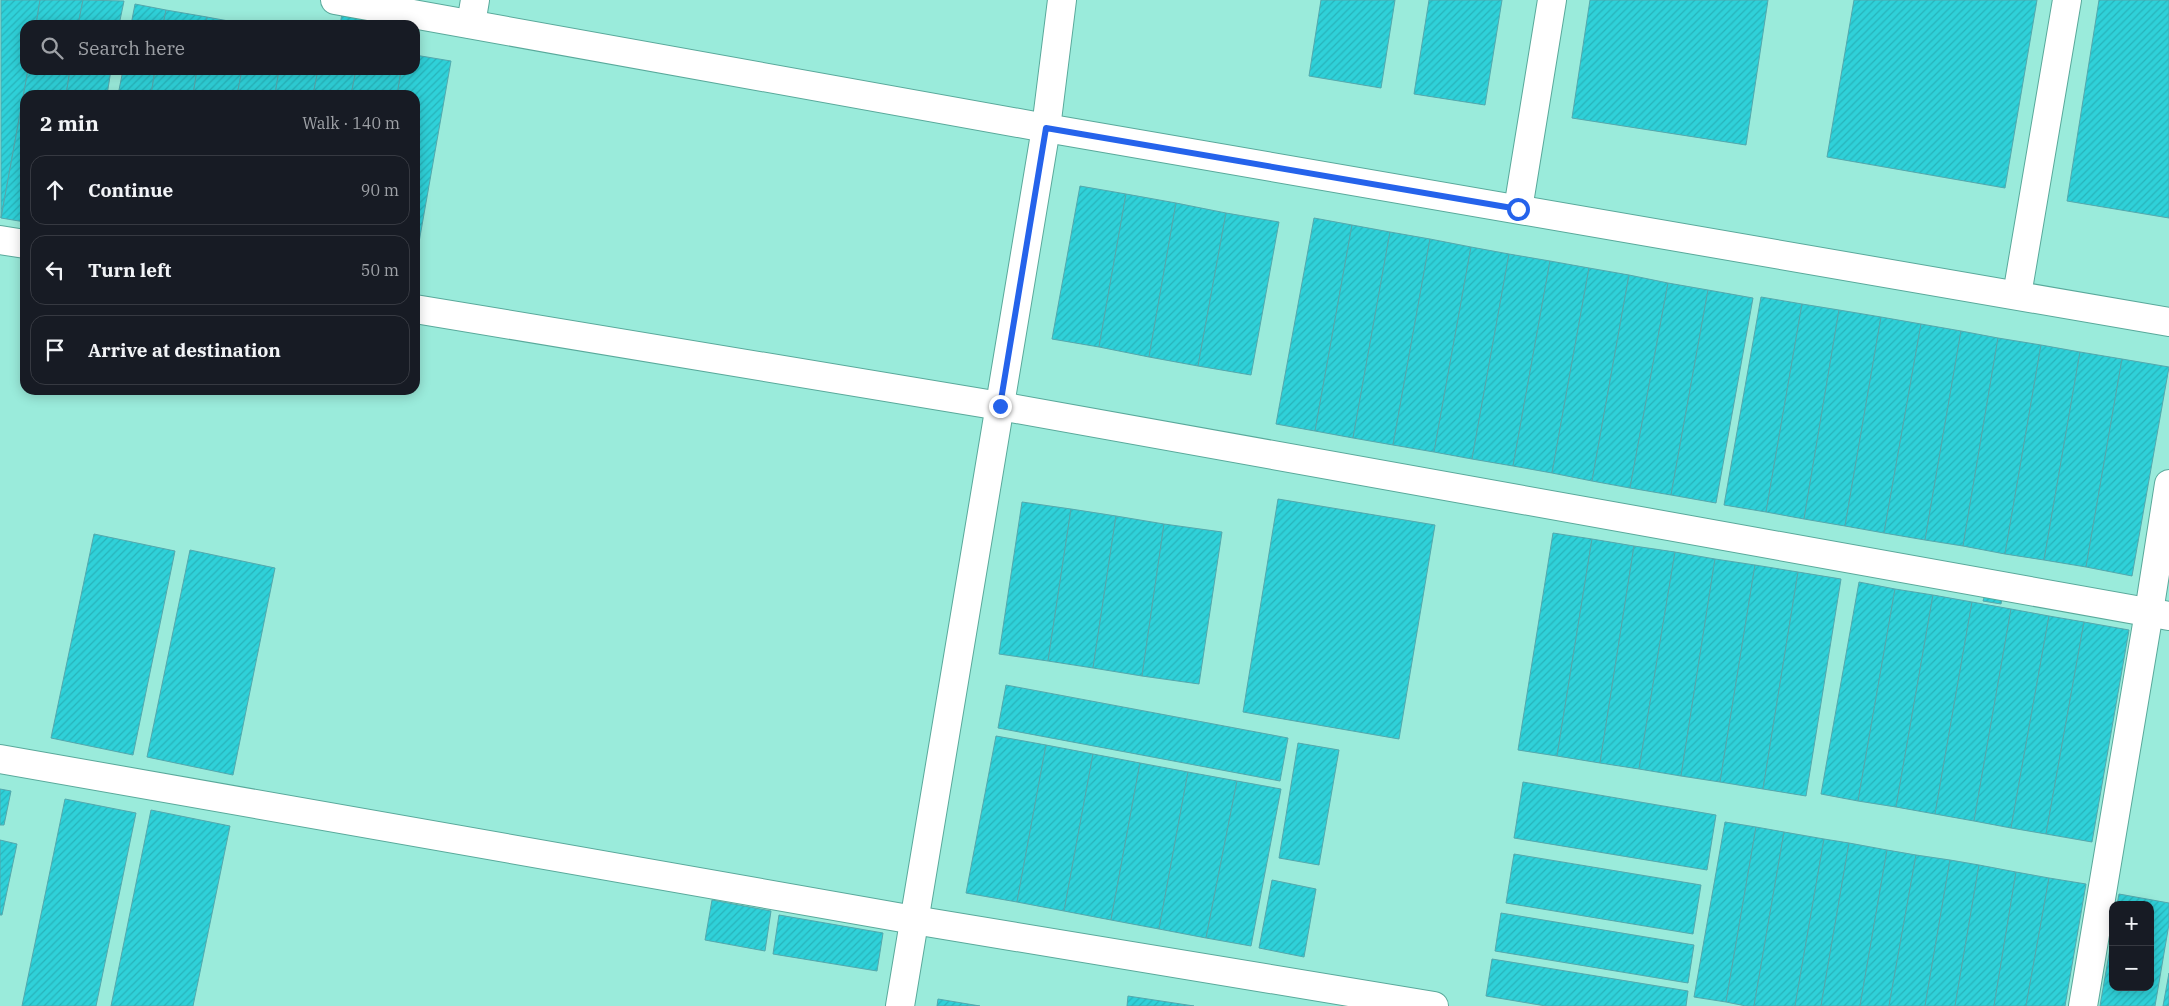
<!DOCTYPE html>
<html lang="en">
<head>
<meta charset="utf-8">
<style>
	:root { --surface:#171b24; --page:#20242c; --text:#f1f3f6; --muted:#9ea1a6; --line:#363941 }
	body { margin:0; font-family:"IBM Plex Serif",serif; background:var(--page); color:var(--text) }
	.controls { position:absolute; right:15px; bottom:15px; display:grid; overflow:hidden; border-radius:10px; box-shadow:0 2px 12px #0003 }
	.controls button { width:45px; height:45px; display:grid; place-items:center; padding:0; border:0; border-bottom:1px solid var(--line); background:var(--surface); color:var(--text); font:25px sans-serif }
	.stop { position:absolute; width:15px; height:15px; margin:-11px; border:4px solid #2563eb; border-radius:50%; background:#fff }
	.stop.end { background:#2563eb; border-color:#fff; box-shadow:0 1px 5px #0008 }
	.list { margin:0; padding:0; list-style:none }
	h2 { display:flex; justify-content:space-between; align-items:center; height:65px; margin:0; padding:0 20px; font-size:21px }
	h2 small { font-size:16px; font-weight:400; color:var(--muted) }
	.list li { display:grid; grid-template-columns:32px 1fr auto; gap:15px; align-items:center; box-sizing:border-box; height:70px; margin:0 10px 10px; padding:0 10px; border:1px solid var(--line); border-radius:15px }
	.list b { display:block; font-size:19px; white-space:nowrap }
	.list em { font-size:16px; font-style:normal; color:var(--muted) }
	.icon { flex:none; width:28px; height:28px; fill:none; stroke:currentColor; stroke-width:2; stroke-linecap:round; stroke-linejoin:round }
	.map { position:relative; flex:none; width:2169px; height:1006px; overflow:hidden }
	.search { position:absolute; background:var(--surface); box-shadow:0 2px 12px #0003; left:20px; top:20px; width:400px; height:55px; display:flex; align-items:center; gap:12px; box-sizing:border-box; padding:0 18px; border-radius:15px; color:var(--muted); font-size:19px }
	.panel { position:absolute; background:var(--surface); box-shadow:0 2px 12px #0003; left:20px; top:90px; width:400px; height:305px; border-radius:15px }
	.map>svg:first-child { display:block }
	.building { fill:url(#building-hatch); stroke:#54a8ad }
	.lines { fill:none; stroke-linecap:round; stroke-linejoin:round }
	.minor-casing { stroke:#59a99b; stroke-width:30 }
	.minor { stroke:#fff; stroke-width:28 }
	.route { stroke:#2563eb; stroke-width:6 }
</style>
</head>
<body>
<div class="map">
<svg width="2169" height="1006" viewBox="0 0 2169 1006">
	<defs>
		<pattern id="building-hatch" width="6" height="6" patternUnits="userSpaceOnUse" patternTransform="scale(1.25)"><rect width="6" height="6" fill="#2fd1d9"/><path d="M-1 1l2-2M0 6l6-6M5 7l2-2" fill="none" stroke="#28b3ba"/></pattern>
	</defs>
	<rect width="100%" height="100%" fill="#9aebdb"/>
	<g class="building">
		<polygon points="1,0 40,0 36,25 25,25 25,70 28,70 1,218"/>
		<polygon points="40,0 83,0 78,25 36,25"/>
		<polygon points="83,0 124,1 119,25 78,25"/>
		<polygon points="1321,0 1395,0 1381,88 1309,76"/>
		<polygon points="1429,0 1502,0 1485,105 1414,94"/>
		<polygon points="1590,0 1768,0 1746,145 1572,118"/>
		<polygon points="1854,0 2037,0 2005,188 1827,157"/>
		<polygon points="2099,0 2169,0 2169,218 2067,201"/>
		<polygon points="135,4 166,10 163,25 131,25"/>
		<polygon points="343,8 381,15 379,25 340,25"/>
		<polygon points="166,10 207,17 205,25 163,25"/>
		<polygon points="207,17 250,25 205,25"/>
		<polygon points="415,55 451,61 415,265 415,95 397,95 401,70 415,70"/>
		<polygon points="28,70 70,70 66,95 25,95 25,222 1,218"/>
		<polygon points="70,70 111,70 107,95 66,95"/>
		<polygon points="123,70 155,70 151,95 118,95"/>
		<polygon points="155,70 197,70 193,95 151,95"/>
		<polygon points="197,70 242,70 237,95 193,95"/>
		<polygon points="242,70 279,70 275,95 237,95"/>
		<polygon points="279,70 318,70 313,95 275,95"/>
		<polygon points="318,70 356,70 351,95 313,95"/>
		<polygon points="356,70 401,70 397,95 351,95"/>
		<polygon points="1080,186 1126,194 1099,347 1052,339"/>
		<polygon points="1126,194 1176,203 1149,357 1099,347"/>
		<polygon points="1176,203 1226,213 1198,366 1149,357"/>
		<polygon points="1226,213 1279,222 1251,375 1198,366"/>
		<polygon points="1314,218 1352,225 1315,431 1276,424"/>
		<polygon points="1352,225 1390,232 1353,438 1315,431"/>
		<polygon points="1390,232 1430,239 1393,445 1353,438"/>
		<polygon points="1430,239 1471,247 1434,452 1393,445"/>
		<polygon points="1471,247 1509,254 1472,459 1434,452"/>
		<polygon points="1509,254 1550,261 1513,466 1472,459"/>
		<polygon points="1550,261 1589,268 1552,473 1513,466"/>
		<polygon points="1589,268 1629,275 1592,481 1552,473"/>
		<polygon points="1629,275 1668,283 1630,488 1592,481"/>
		<polygon points="1668,283 1708,290 1671,495 1630,488"/>
		<polygon points="1708,290 1753,298 1716,503 1671,495"/>
		<polygon points="1761,297 1802,304 1766,512 1724,505"/>
		<polygon points="1802,304 1839,310 1804,519 1766,512"/>
		<polygon points="1839,310 1881,317 1845,526 1804,519"/>
		<polygon points="1881,317 1921,324 1884,533 1845,526"/>
		<polygon points="1921,324 1961,331 1925,540 1884,533"/>
		<polygon points="1961,331 1998,338 1963,546 1925,540"/>
		<polygon points="1998,338 2041,345 2005,554 1963,546"/>
		<polygon points="2041,345 2080,352 2044,560 2005,554"/>
		<polygon points="2080,352 2122,359 2086,567 2044,560"/>
		<polygon points="2122,359 2169,367 2132,576 2086,567"/>
		<polygon points="1278,499 1435,525 1399,739 1243,712"/>
		<polygon points="1022,502 1071,509 1048,661 999,654"/>
		<polygon points="1071,509 1116,516 1093,668 1048,661"/>
		<polygon points="1116,516 1164,524 1142,676 1093,668"/>
		<polygon points="1164,524 1222,532 1199,684 1142,676"/>
		<polygon points="1553,533 1592,539 1557,756 1518,750"/>
		<polygon points="94,534 175,551 133,755 51,738"/>
		<polygon points="1592,539 1634,546 1600,763 1557,756"/>
		<polygon points="1634,546 1675,552 1639,769 1600,763"/>
		<polygon points="190,550 275,568 233,775 147,757"/>
		<polygon points="1675,552 1715,559 1681,776 1639,769"/>
		<polygon points="1715,559 1755,565 1720,782 1681,776"/>
		<polygon points="1755,565 1798,572 1763,789 1720,782"/>
		<polygon points="1798,572 1841,579 1806,796 1763,789"/>
		<polygon points="1859,582 1895,589 1858,801 1821,794"/>
		<polygon points="1895,589 1933,595 1896,807 1858,801"/>
		<polygon points="1986,591 2003,594 2001,604 1983,601"/>
		<polygon points="1933,595 1972,602 1935,814 1896,807"/>
		<polygon points="1972,602 2011,609 1974,821 1935,814"/>
		<polygon points="2011,609 2049,616 2011,828 1974,821"/>
		<polygon points="2049,616 2084,622 2046,834 2011,828"/>
		<polygon points="2084,622 2129,630 2092,842 2046,834"/>
		<polygon points="1006,685 1288,738 1280,781 998,728"/>
		<polygon points="996,736 1046,745 1017,902 966,893"/>
		<polygon points="1298,743 1339,750 1319,865 1279,858"/>
		<polygon points="1046,745 1093,754 1064,911 1017,902"/>
		<polygon points="1093,754 1140,763 1111,920 1064,911"/>
		<polygon points="1140,763 1188,772 1159,929 1111,920"/>
		<polygon points="1188,772 1237,781 1206,938 1159,929"/>
		<polygon points="1237,781 1281,789 1251,946 1206,938"/>
		<polygon points="1523,782 1716,815 1707,870 1514,838"/>
		<polygon points="0,789 11,791 4,825 0,825"/>
		<polygon points="65,799 136,813 96,1006 22,1006"/>
		<polygon points="151,810 230,826 193,1006 111,1006"/>
		<polygon points="1725,822 1756,827 1726,1002 1694,997"/>
		<polygon points="1756,827 1784,832 1754,1006 1746,1006 1726,1002"/>
		<polygon points="1784,832 1824,839 1795,1006 1754,1006"/>
		<polygon points="1824,839 1849,843 1821,1006 1795,1006"/>
		<polygon points="0,840 17,844 2,915 0,915"/>
		<polygon points="1849,843 1887,850 1860,1006 1821,1006"/>
		<polygon points="1887,850 1916,855 1889,1006 1860,1006"/>
		<polygon points="1514,854 1701,885 1693,934 1506,903"/>
		<polygon points="1916,855 1950,860 1925,1006 1889,1006"/>
		<polygon points="1950,860 1979,865 1955,1006 1925,1006"/>
		<polygon points="1979,865 2016,872 1994,1006 1955,1006"/>
		<polygon points="2016,872 2049,878 2026,1006 1994,1006"/>
		<polygon points="2049,878 2086,884 2065,1006 2026,1006"/>
		<polygon points="1272,880 1316,889 1304,957 1259,948"/>
		<polygon points="2119,894 2169,903 2169,924 2155,1006 2100,1006 2113,931 2113,987 2150,987 2150,905 2117,905"/>
		<polygon points="712,900 771,911 765,951 705,940"/>
		<polygon points="1501,913 1694,945 1688,983 1495,951"/>
		<polygon points="779,915 883,933 877,971 773,954"/>
		<polygon points="1492,959 1688,991 1686,1006 1546,1006 1486,996"/>
		<polygon points="2169,973 2169,1006 2163,1006"/>
		<polygon points="1128,996 1194,1006 1127,1006"/>
		<polygon points="938,999 980,1006 937,1006"/>
	</g>
	<g class="lines">
		<defs>
			<g id="minor">
				<polyline points="335,0 1046,128 2169,322"/>
				<polyline points="471,24 475,0"/>
				<polyline points="1518,209 1552,0"/>
				<polyline points="0,240 25,244"/>
				<polyline points="2017,295 2067,0"/>
				<polyline points="415,309 1000,406 2169,616"/>
				<polyline points="0,759 914,920 1434,1006"/>
				<polyline points="900,1006 1046,128 1062,0"/>
				<polyline points="2083,1006 2149,612 2169,484"/>
			</g>
		</defs>
		<use href="#minor" class="minor-casing"/>
		<use href="#minor" class="minor"/>
	</g>
	<g class="lines">
		<polyline class="route" points="1000,406 1046,128 1518,209"/>
	</g>
</svg>
<div class="controls">
<button>+</button>
<button>−</button>
</div>
<div class="stop" style="left:1518px;top:209px"></div>
<div class="stop end" style="left:1000px;top:406px"></div>
<div class="search"><svg class="icon" aria-label="search" viewBox="0 0 24 24"><circle cx="10" cy="10" r="6"/><path d="M15 15l6 6"/></svg>Search here</div>
<section class="panel">
<h2>2 min<small>Walk · 140 m</small></h2>
<ul class="list">
<li><svg class="icon" aria-label="ahead" viewBox="0 0 24 24"><path d="M12 20V5M6 11l6-6 6 6"/></svg><div><b>Continue</b></div><em>90 m</em></li>
<li><svg class="icon" aria-label="left" viewBox="0 0 24 24"><path d="M17 20v-9H6M10 6l-5 5 5 5"/></svg><div><b>Turn left</b></div><em>50 m</em></li>
<li><svg class="icon" aria-label="arrive" viewBox="0 0 24 24"><path d="M6 21V4h12l-3 4 3 4H6"/></svg><div><b>Arrive at destination</b></div></li>
</ul>
</section>
</div>
</body>
</html>
